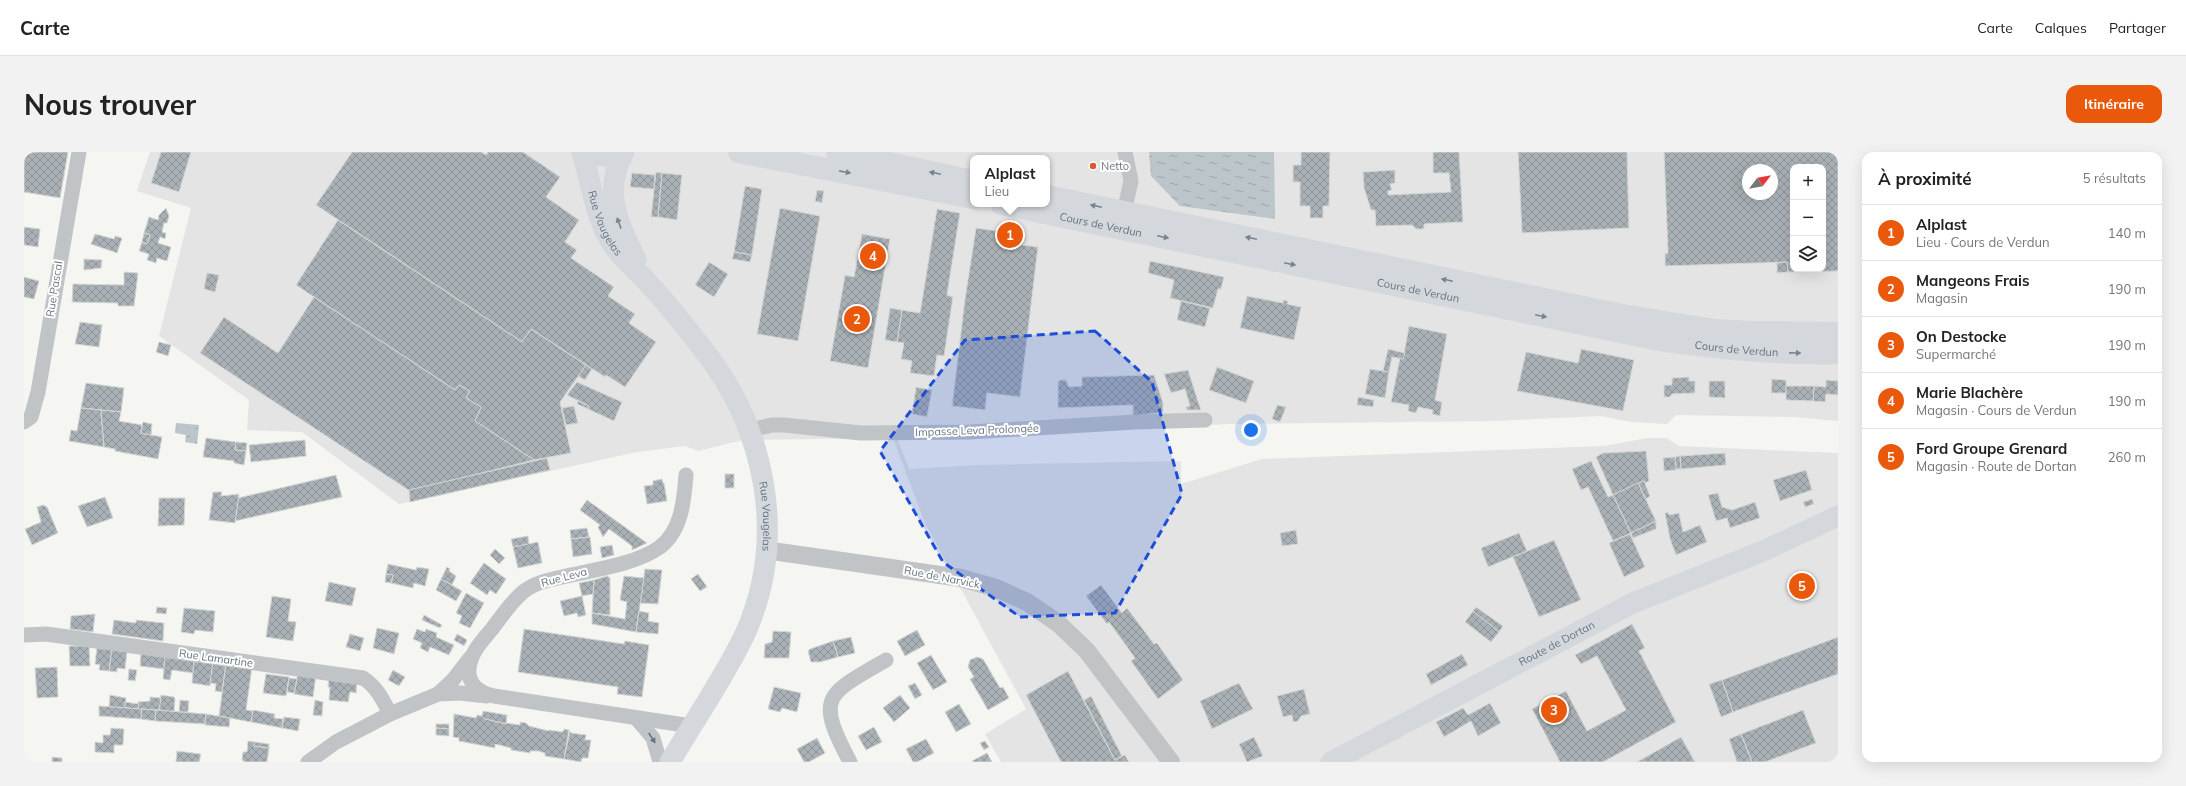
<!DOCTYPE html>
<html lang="fr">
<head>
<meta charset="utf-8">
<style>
	:root { --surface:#fff; --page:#f2f2f2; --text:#222; --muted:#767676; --line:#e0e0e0; --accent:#ea580c }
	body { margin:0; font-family:Mulish,sans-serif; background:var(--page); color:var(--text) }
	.controls { position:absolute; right:12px; top:12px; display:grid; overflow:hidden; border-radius:8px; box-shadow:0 4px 16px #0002 }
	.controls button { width:36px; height:36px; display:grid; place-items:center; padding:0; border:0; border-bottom:1px solid var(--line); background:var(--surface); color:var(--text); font:20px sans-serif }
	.compass { position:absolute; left:1718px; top:12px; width:36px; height:36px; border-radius:50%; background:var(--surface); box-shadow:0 4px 16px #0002; rotate:59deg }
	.you { position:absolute; left:1227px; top:278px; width:14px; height:14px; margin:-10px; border:3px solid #fff; border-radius:50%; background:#1a73e8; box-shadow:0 0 0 6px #1a73e833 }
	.badge { display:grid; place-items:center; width:26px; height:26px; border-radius:50%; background:var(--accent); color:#fff; font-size:13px; font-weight:700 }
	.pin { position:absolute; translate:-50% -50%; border:2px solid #fff; box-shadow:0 1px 4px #0006 }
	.popup { position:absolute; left:946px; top:3px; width:80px; height:52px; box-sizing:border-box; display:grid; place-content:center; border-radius:8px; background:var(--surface); filter:drop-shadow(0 1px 3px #0005); font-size:13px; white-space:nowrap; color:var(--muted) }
	.popup b { font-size:15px; color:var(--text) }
	.popup::after { content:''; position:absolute; left:50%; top:100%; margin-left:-8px; border:8px solid transparent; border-top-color:var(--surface) }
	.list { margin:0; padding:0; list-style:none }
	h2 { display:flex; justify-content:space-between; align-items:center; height:52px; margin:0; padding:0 16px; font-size:17px }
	h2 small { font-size:13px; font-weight:400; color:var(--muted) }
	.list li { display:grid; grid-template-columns:26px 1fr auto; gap:12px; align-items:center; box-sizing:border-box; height:56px; padding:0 16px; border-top:1px solid var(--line) }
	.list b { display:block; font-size:15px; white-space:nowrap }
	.list p { margin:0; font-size:13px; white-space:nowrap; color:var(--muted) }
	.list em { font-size:13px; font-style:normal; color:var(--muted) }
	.icon { flex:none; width:22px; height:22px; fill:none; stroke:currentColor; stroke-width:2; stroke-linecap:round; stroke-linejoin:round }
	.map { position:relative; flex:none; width:1814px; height:610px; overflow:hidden; border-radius:12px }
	header { display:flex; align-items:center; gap:24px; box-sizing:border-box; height:56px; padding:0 20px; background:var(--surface); border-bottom:1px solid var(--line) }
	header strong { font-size:19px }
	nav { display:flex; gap:22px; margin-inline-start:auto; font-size:14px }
	.intro { display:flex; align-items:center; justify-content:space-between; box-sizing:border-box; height:96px; padding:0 24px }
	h1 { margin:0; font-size:28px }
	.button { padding:10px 18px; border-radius:12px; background:var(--accent); color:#fff; font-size:14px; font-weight:700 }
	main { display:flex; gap:24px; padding:0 24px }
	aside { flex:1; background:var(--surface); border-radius:12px; box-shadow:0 4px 16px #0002 }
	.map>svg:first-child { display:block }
	.built { fill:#e3e4e3; fill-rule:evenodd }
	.water { fill:url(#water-ripples) }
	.building { fill:url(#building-cross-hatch); stroke:#d6d7d4; fill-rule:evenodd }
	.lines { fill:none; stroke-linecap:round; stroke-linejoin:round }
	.minor { stroke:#c0c4c7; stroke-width:15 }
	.tertiary { stroke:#c0c4c7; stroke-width:18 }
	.secondary { stroke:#d4d8dc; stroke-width:21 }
	.primary { stroke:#d4d8dc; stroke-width:22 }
	.oneway { fill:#76838f }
	.oneway2 { fill:#667481 }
	.marked { fill:#1d4ed8; fill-opacity:0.2; stroke:#1d4ed8; stroke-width:3; stroke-dasharray:8 5; stroke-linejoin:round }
	.poi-dot { fill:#d85b2f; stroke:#fff; stroke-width:1.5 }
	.labels { text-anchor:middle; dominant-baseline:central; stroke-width:4; stroke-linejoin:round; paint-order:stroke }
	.poi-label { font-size:11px; fill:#667481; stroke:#fff; text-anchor:start }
	.street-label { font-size:11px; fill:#667481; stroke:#fff }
</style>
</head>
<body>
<header>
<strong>Carte</strong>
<nav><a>Carte</a><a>Calques</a><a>Partager</a></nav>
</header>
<div class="intro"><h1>Nous trouver</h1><a class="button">Itinéraire</a></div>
<main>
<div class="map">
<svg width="1814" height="610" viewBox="0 0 1814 610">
	<defs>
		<pattern id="water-ripples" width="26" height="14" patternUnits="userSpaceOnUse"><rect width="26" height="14" fill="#bcc5ca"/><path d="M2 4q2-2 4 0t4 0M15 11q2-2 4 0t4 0" fill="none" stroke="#9da5a9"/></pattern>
		<pattern id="building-cross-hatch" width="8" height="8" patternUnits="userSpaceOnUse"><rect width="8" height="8" fill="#aab1b6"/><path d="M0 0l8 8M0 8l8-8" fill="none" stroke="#8e9599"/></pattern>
	</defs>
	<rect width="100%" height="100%" fill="#f5f5f2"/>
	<path class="built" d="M 126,0 L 1814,0 L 1814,269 L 1770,265 L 1652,263 L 1643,272 L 1608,270 L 1576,264 L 1469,269 L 1205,272 L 1009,282 L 873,286 L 885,317 L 955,313 L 1157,309 L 1157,332 L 1238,307 L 1580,294 L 1623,286 L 1643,286 L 1654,294 L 1814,301 L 1814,610 L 977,610 L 961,582 L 1002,557 L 901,371 L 869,286 L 719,288 L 674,299 L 661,294 L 613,300 L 375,352 L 278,280 L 223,278 L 225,248 L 135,184 L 167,56 L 113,39 ZM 949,6 L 1023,6 L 1023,52 L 949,52 ZM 1769,15 L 1799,15 L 1799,117 L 1769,117 ZM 1724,18 L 1748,18 L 1748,42 L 1724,42 Z"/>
	<g class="water">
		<polygon points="1125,0 1250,0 1251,67 1156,54 1127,24"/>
		<polygon points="152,271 175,273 173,292 161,290 162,283 151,281"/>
	</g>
	<g class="building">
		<polygon points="0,0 44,0 36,46 0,40"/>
		<polygon points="137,0 167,0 155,40 127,31"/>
		<polygon points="328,0 457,0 462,3 464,0 499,0 536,25 522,45 555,68 541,90 553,98 547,106 590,135 584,144 611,162 605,171 632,190 601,235 582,223 581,225 507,177 498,190 292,53"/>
		<polygon points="1277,0 1306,0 1305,54 1299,54 1299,66 1286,66 1286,54 1276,54 1276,30 1269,30 1269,13 1277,13"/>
		<polygon points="1409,0 1435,0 1439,70 1400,72 1400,77 1392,77 1388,73 1352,74 1351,58 1347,58 1340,36 1339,20 1371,18 1371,31 1366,32 1368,38 1364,39 1364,43 1427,40 1425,21 1409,21"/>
		<polygon points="1494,0 1603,0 1605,76 1498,81"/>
		<path d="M 1640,0 L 1814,0 L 1814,119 L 1764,120 L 1763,110 L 1641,114 L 1641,102 L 1644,101 ZM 1769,15 L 1799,15 L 1799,117 L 1769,117 ZM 1724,18 L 1748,18 L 1748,42 L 1724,42 Z"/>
		<polygon points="632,20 638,21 634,65 627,65"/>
		<polygon points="608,21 631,23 630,37 606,35"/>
		<polygon points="638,21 658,23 653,68 634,65"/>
		<polygon points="721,34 738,37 728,103 710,100"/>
		<polygon points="793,38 800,39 798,51 791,49"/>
		<polygon points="142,56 145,64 143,71 140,71 138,80 142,81 141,87 136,85 134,91 147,95 143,109 133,106 132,111 123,108 125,102 115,99 118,90 123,92 126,83 120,81 125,65 134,68 135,63"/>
		<polygon points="756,56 796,64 774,189 733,182"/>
		<polygon points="913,57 936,61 923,143 929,145 920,204 913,203 910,224 886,221 888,209 877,207 880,191 873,190 878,158 896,161"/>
		<polygon points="314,68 498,190 507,177 562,213 536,250 547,301 510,308 451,269 457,255 442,246 446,239 435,233 431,238 272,133"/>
		<polygon points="0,75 16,77 14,95 0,93"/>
		<polygon points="952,76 974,79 973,90 1014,95 996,245 963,241 961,258 928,254 941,147"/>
		<polygon points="983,78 991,79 989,89 982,88"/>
		<polygon points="120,81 126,83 123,92 118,90"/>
		<polygon points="71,82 90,87 91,84 98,86 93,101 67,92"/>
		<polygon points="838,82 866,87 844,216 806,209 821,123 830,125"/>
		<polygon points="710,100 728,103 726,110 708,107"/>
		<polygon points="60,107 78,108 77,116 60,118"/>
		<polygon points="1126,109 1200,125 1197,137 1194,137 1189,156 1146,146 1150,128 1124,121"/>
		<polygon points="685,110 704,122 690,145 671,133"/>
		<polygon points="1763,110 1764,120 1753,121 1753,111"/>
		<polygon points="100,120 114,121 110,154 94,154 94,151 48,150 49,132 100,133"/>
		<polygon points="183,121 195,123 191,140 180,137"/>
		<polygon points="0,125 15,129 10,147 0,145"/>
		<polygon points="1223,144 1259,151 1259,148 1264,149 1263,152 1277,155 1270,188 1216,176"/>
		<polygon points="290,145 431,238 435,233 446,239 442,246 457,255 451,269 510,308 386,339 176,201 200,165 254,201"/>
		<polygon points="1157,149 1186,156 1181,175 1153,168"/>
		<polygon points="866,156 878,158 873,190 861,188"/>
		<polygon points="56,170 78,173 75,195 51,192"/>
		<polygon points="1385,174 1423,182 1411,248 1418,250 1416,264 1408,262 1409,258 1394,255 1392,261 1384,259 1385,253 1367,250 1376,206 1379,207"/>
		<polygon points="135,190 147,193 144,204 132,200"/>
		<polygon points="1364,197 1381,201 1379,207 1368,205 1365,220 1359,219"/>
		<polygon points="1557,197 1610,208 1599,259 1493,239 1502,200 1554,211"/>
		<polygon points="562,213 568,217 561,228 554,224"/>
		<polygon points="1193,215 1230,229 1222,251 1185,238"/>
		<polygon points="1346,217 1365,220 1361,246 1341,242"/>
		<polygon points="1164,218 1172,243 1177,258 1163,258 1162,255 1166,254 1161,237 1147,241 1140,222"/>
		<polygon points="1130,223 1139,251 1139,260 1109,264 1109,253 1034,256 1034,230 1036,228 1042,228 1045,235 1058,234 1058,225"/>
		<polygon points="1665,225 1665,229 1671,229 1671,241 1648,242 1646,245 1640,245 1640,233 1648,233 1648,226"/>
		<polygon points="1748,227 1762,228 1762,241 1747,241"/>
		<polygon points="1802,228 1814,229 1814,243 1802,242 1801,250 1789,249 1790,234 1802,235"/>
		<polygon points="1685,229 1701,229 1701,246 1685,245"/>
		<polygon points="553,230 598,250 590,269 564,257 565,254 543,243"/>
		<polygon points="62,231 100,236 97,260 57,256"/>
		<polygon points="1762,234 1790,234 1789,249 1762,248"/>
		<polygon points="892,235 908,238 903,265 888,262"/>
		<polygon points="1334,245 1350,248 1349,255 1333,253"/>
		<polygon points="554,249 565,254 564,257 553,252"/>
		<polygon points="1253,253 1262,255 1256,270 1248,267"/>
		<polygon points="550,254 554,271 542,273 538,256"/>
		<polygon points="57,256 77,258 80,295 45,289 47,278 53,279"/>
		<polygon points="77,258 97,260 95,269 118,273 117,281 138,285 134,307 91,299 91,297 80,295"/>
		<polygon points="119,270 128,272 127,283 117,281"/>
		<polygon points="182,286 212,290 211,298 222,299 220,313 210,311 210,309 179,305"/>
		<polygon points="281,288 282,304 227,310 225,293"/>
		<polygon points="212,290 223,291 222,299 211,298"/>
		<polygon points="1622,299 1625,329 1621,331 1620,329 1589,343 1572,305 1579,301"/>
		<polygon points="1701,301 1702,313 1657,317 1656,304"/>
		<polygon points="1656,304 1657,317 1652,317 1651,305"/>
		<polygon points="1651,305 1652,318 1640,319 1639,306"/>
		<polygon points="523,306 526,318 386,350 385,338"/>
		<polygon points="1567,309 1584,345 1589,343 1607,381 1589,389 1564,335 1557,338 1548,317"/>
		<polygon points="1782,318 1788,338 1756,349 1749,328"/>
		<rect x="701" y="322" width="9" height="14"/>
		<polygon points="312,323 318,345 211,369 214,346"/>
		<polygon points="638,327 639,331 640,331 643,349 623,352 620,334 629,333 629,329"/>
		<polygon points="1620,329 1626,344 1622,347 1614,331"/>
		<polygon points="1614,331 1632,369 1607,381 1589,343"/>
		<polygon points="189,340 198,340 197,344 215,342 211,371 185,368"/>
		<polygon points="1694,341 1698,355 1708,358 1731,350 1736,366 1706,376 1703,366 1692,369 1684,343"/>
		<polygon points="81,345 89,366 63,375 54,354"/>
		<polygon points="135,346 161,346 160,373 134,374"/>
		<polygon points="1788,347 1790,352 1781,355 1779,350"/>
		<polygon points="563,348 623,391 608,398 608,394 585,377 579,385 574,375 576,373 556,358"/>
		<polygon points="19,353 23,355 34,381 8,393 1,377 17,370 13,355"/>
		<polygon points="1644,360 1645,363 1655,361 1659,380 1676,373 1683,390 1652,403 1646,387 1641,361"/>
		<polygon points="1632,369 1632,377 1609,386 1607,381"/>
		<polygon points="563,376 565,385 547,387 546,378"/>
		<polygon points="1272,378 1274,392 1258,394 1256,381"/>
		<polygon points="1495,381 1503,399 1464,415 1457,396"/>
		<polygon points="1606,382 1621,415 1600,425 1585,391"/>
		<polygon points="504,384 505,392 489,395 487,387"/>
		<polygon points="565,385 566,385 568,402 549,405 547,387"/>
		<polygon points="1530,388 1557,448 1515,465 1489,405"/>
		<polygon points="514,390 518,411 494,416 489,395"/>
		<polygon points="588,393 590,403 578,406 576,395"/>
		<polygon points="471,397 481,406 475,412 466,403"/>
		<polygon points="460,411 482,427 472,442 466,438 463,443 446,431"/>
		<polygon points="364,412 392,418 393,415 405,417 401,434 390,431 389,436 367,431 369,423 362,422"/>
		<polygon points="423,415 426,417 425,419 432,424 428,433 417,427"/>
		<polygon points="621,417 638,418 634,452 616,451"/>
		<polygon points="362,422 369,423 367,431 361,430"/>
		<polygon points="674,422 683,435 676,439 667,427"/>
		<polygon points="583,424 586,426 586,463 568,461 570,428"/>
		<polygon points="600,424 620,426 612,480 568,472 568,461 601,467 603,450 596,448"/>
		<polygon points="417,427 438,439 432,449 412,438"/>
		<polygon points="570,428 569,442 558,444 555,431"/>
		<polygon points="305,430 332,436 328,454 301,449"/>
		<polygon points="1077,433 1098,461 1103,456 1130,492 1133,491 1159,528 1134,547 1107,509 1111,506 1085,470 1083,472 1062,444"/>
		<polygon points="442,441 460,451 446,476 435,471 438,464 432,461"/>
		<polygon points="248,444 267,447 264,469 272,470 269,489 242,485"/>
		<polygon points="558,444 562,463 554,465 553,461 540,464 536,449"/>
		<polygon points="133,455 143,456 142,462 132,461"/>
		<polygon points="1452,455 1479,474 1475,480 1449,459"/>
		<polygon points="160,456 191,459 189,480 171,478 170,482 157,480"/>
		<polygon points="615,459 625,461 624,469 635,471 634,482 612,480"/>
		<polygon points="1449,459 1475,480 1467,490 1441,470"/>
		<polygon points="71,462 69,480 46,477 47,464"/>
		<polygon points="400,463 418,473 416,476 398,468"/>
		<polygon points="90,468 112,471 112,468 140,471 139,489 88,482"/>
		<polygon points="1608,472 1621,496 1615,499 1652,570 1579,610 1536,610 1508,557 1542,539 1563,579 1602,558 1573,504 1557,512 1551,503"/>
		<polygon points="353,476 375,481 370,502 349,496"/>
		<polygon points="393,477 401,480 402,477 413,481 412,485 430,493 425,503 406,495 404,500 396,496 398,491 389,487"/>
		<polygon points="500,477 600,492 601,489 625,493 618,545 593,542 594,535 494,520"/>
		<polygon points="893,478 901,493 881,504 873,489"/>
		<polygon points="749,479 767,480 765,506 740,506 741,492 748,490"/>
		<polygon points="326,482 340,486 336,499 322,495"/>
		<polygon points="433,482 443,488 440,494 430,488"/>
		<polygon points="827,485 831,501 814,505 809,489"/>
		<polygon points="1814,485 1814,522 1709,560 1698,528"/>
		<polygon points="809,489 814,505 796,510 787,510 784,499 786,497"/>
		<polygon points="45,494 65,494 66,514 46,514"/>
		<polygon points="73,495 88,497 85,519 75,518 76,513 71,512"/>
		<polygon points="88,497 103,499 101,517 93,516 93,520 85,519"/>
		<polygon points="117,501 141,504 140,517 116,514"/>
		<polygon points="1438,502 1444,513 1407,533 1402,522"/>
		<polygon points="907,503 923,530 909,538 893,511"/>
		<polygon points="141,504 170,508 169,521 148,518 146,528 139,527"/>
		<polygon points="953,505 959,507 976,536 979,535 985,546 964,558 946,527 950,525 944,515 946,508"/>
		<polygon points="170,508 189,510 186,534 168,531"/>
		<polygon points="189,510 202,512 198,540 191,539 192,532 186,531"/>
		<polygon points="202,512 228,515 222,558 229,559 227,570 195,564"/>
		<polygon points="33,515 34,545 13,546 11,516"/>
		<polygon points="105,517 113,518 111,529 104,528"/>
		<polygon points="369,518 381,525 375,534 364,528"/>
		<polygon points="1044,519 1091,608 1101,603 1105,610 1037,610 1002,543"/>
		<polygon points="274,521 292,523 289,545 270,542"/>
		<polygon points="242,522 265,525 262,544 239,541"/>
		<polygon points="305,525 333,529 332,541 326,540 324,550 305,548 306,535 304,535"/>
		<polygon points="265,526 273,527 270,541 263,540"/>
		<polygon points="1698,528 1709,560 1697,565 1685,532"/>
		<polygon points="891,531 898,543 891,547 884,534"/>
		<polygon points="1215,531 1229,557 1188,577 1176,549"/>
		<polygon points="750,535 777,541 773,560 758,556 756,560 744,557"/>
		<polygon points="1280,537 1286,562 1277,564 1274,569 1269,570 1268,563 1259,565 1253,544"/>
		<polygon points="86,543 102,546 101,556 85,555"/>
		<polygon points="137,543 150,545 151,547 150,560 135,558"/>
		<polygon points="876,543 886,556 870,570 859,556"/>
		<polygon points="1067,544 1098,604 1091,608 1060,548"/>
		<polygon points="126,545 137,546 135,558 114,557 114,550 126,549"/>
		<polygon points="156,548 165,549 164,560 155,560"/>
		<polygon points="291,548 299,550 298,564 289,563"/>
		<polygon points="101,550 115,552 114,557 101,556"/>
		<polygon points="1466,551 1477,571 1454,584 1447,569 1420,585 1412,570 1439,556 1444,563"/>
		<polygon points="935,552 947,572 932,580 921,560"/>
		<polygon points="75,554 118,557 117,567 75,564"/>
		<polygon points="118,557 132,558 131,569 117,567"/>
		<polygon points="132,558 182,562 181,572 131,569"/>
		<polygon points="229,558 251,562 250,566 259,567 258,576 227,570"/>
		<polygon points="1779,558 1792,591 1741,610 1728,610 1717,582"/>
		<polygon points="459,559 483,563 482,572 461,567 458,564"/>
		<polygon points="182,562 206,566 205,575 181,573"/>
		<polygon points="430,562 452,566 453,563 458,564 461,567 482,572 482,571 496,573 496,570 502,571 505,574 525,579 525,578 539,580 540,577 545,578 540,607 521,604 521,601 514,599 506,599 506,601 487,598 487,596 471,592 471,596 435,589 435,586 429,585"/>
		<polygon points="260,565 276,567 274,579 258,576"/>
		<polygon points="412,572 425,572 425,577 412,576"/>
		<polygon points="850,575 858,590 842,598 834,584"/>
		<polygon points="87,576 100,577 99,593 90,593 90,601 71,600 71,590 79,591 79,583 86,583"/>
		<polygon points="412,576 425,577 425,584 412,583"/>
		<polygon points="546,579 547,581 562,583 561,588 567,588 564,606 558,606 557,610 540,607"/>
		<polygon points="1717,582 1728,610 1713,610 1705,587"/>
		<polygon points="1230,585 1239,604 1223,610 1215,592"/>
		<polygon points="1657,585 1671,610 1613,610"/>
		<polygon points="793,586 801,601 785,610 780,610 773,597"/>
		<polygon points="902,587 910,601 893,610 889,610 882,597"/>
		<polygon points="224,589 231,590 230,594 245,596 243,610 221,610 218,608 219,600 223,600"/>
		<polygon points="961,589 965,595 960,598 956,591"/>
		<polygon points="231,590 245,592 245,596 230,594"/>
		<polygon points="153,599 177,602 175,610 152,610"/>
		<polygon points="963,601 968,610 949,610 948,609"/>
		<polygon points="28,605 38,606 38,610 28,610"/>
	</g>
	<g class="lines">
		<g class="minor">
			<polyline points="1100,60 1107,29 1101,0"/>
			<polyline points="0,270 7,265 14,240 55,0"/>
			<polyline points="726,278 748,273 760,273 837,281 946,280 1111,270 1181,268"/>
			<path d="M 662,323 C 660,348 658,378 636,395 C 611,413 568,418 538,425 C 524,428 510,431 499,440 C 487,450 477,465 468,477 C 458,489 447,500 445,516 C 443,533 457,541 470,544 L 667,574"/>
			<path d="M 0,483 L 22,482 L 339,526 C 353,535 359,548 366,562"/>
			<polyline points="414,542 429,528 446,506"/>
			<polyline points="612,566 629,586 636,610"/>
			<polyline points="284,610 312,590 366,562 414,542 436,541 463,544"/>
			<path d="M 826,610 C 791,544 802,543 862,508"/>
		</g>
		<polyline class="tertiary" points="741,398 937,426 972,436 1003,450 1035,472 1063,499 1147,610"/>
		<g class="secondary">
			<path id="s1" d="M 558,0 C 566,27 570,57 583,83 C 593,103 611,116 625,132 C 644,152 661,174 678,196 C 742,276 764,386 721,482 C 700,526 671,567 646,610"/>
			<path d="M 600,0 C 578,39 594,71 612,107"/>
			<path id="s2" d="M 1307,610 L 1609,451 L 1739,399 L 1814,364"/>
		</g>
		<g class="primary">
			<path d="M 558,0 C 573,4 584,5 598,0"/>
			<polyline points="715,0 949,46"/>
			<polyline points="813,0 949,29"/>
			<polyline points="1023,44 1598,163 1691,178 1727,180 1814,181"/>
			<path id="s3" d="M 977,52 L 1630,187 C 1691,196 1752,203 1814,201"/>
		</g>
	</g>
	<defs><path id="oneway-solid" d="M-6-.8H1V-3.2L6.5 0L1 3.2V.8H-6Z"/></defs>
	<g class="oneway">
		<use href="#oneway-solid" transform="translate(821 20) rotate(11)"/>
		<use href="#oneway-solid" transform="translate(911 21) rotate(-168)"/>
		<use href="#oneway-solid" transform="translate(1072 54) rotate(-168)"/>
		<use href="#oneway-solid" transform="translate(595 71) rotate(-110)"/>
		<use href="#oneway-solid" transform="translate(1139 85) rotate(12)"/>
		<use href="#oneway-solid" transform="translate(1227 86) rotate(-168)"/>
		<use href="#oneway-solid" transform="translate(1266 112) rotate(12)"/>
		<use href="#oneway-solid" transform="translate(1423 128) rotate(-168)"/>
		<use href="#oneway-solid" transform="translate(1517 164) rotate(12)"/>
		<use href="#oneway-solid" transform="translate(1771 201) rotate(1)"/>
	</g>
	<use class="oneway2" href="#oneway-solid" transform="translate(628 586) rotate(57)"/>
	<path class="marked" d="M 1071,179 L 1128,230 L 1158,342 L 1091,461 L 996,465 L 919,410 L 856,299 L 941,188 Z"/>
	<circle class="poi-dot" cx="1069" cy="14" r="4"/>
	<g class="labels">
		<g class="poi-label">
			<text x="1077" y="14">Netto</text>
		</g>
		<g class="street-label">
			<text stroke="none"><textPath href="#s1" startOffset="75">Rue Vaugelas</textPath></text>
			<text stroke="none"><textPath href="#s3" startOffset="102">Cours de Verdun</textPath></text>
			<text transform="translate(30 137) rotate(-81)">Rue Pascal</text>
			<text stroke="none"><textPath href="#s3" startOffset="426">Cours de Verdun</textPath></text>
			<text stroke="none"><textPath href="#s3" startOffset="750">Cours de Verdun</textPath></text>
			<text transform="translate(953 278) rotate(-2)">Impasse Leva Prolongée</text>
			<text stroke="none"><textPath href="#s1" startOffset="418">Rue Vaugelas</textPath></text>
			<text transform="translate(540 425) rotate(-15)">Rue Leva</text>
			<text transform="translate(918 425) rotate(11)">Rue de Narvick</text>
			<text stroke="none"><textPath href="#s2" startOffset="255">Route de Dortan</textPath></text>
			<text transform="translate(192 506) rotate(8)">Rue Lamartine</text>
		</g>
	</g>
</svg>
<div class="controls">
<button>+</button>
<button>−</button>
<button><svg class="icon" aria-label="layers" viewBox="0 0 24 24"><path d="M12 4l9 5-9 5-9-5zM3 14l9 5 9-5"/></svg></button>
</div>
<svg class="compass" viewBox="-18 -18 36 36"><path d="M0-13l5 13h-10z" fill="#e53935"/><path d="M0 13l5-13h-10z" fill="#767676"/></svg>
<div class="you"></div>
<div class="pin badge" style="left:986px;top:83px">1</div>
<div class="popup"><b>Alplast</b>Lieu</div>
<div class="pin badge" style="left:833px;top:167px">2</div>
<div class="pin badge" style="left:1530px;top:558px">3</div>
<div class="pin badge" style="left:849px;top:104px">4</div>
<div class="pin badge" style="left:1778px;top:434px">5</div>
</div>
<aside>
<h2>À proximité<small>5 résultats</small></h2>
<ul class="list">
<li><span class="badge">1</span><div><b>Alplast</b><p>Lieu · Cours de Verdun</p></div><em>140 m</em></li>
<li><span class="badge">2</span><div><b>Mangeons Frais</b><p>Magasin</p></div><em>190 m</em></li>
<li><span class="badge">3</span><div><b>On Destocke</b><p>Supermarché</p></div><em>190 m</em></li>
<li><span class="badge">4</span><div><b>Marie Blachère</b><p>Magasin · Cours de Verdun</p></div><em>190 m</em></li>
<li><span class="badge">5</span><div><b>Ford Groupe Grenard</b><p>Magasin · Route de Dortan</p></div><em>260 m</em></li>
</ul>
</aside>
</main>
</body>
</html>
